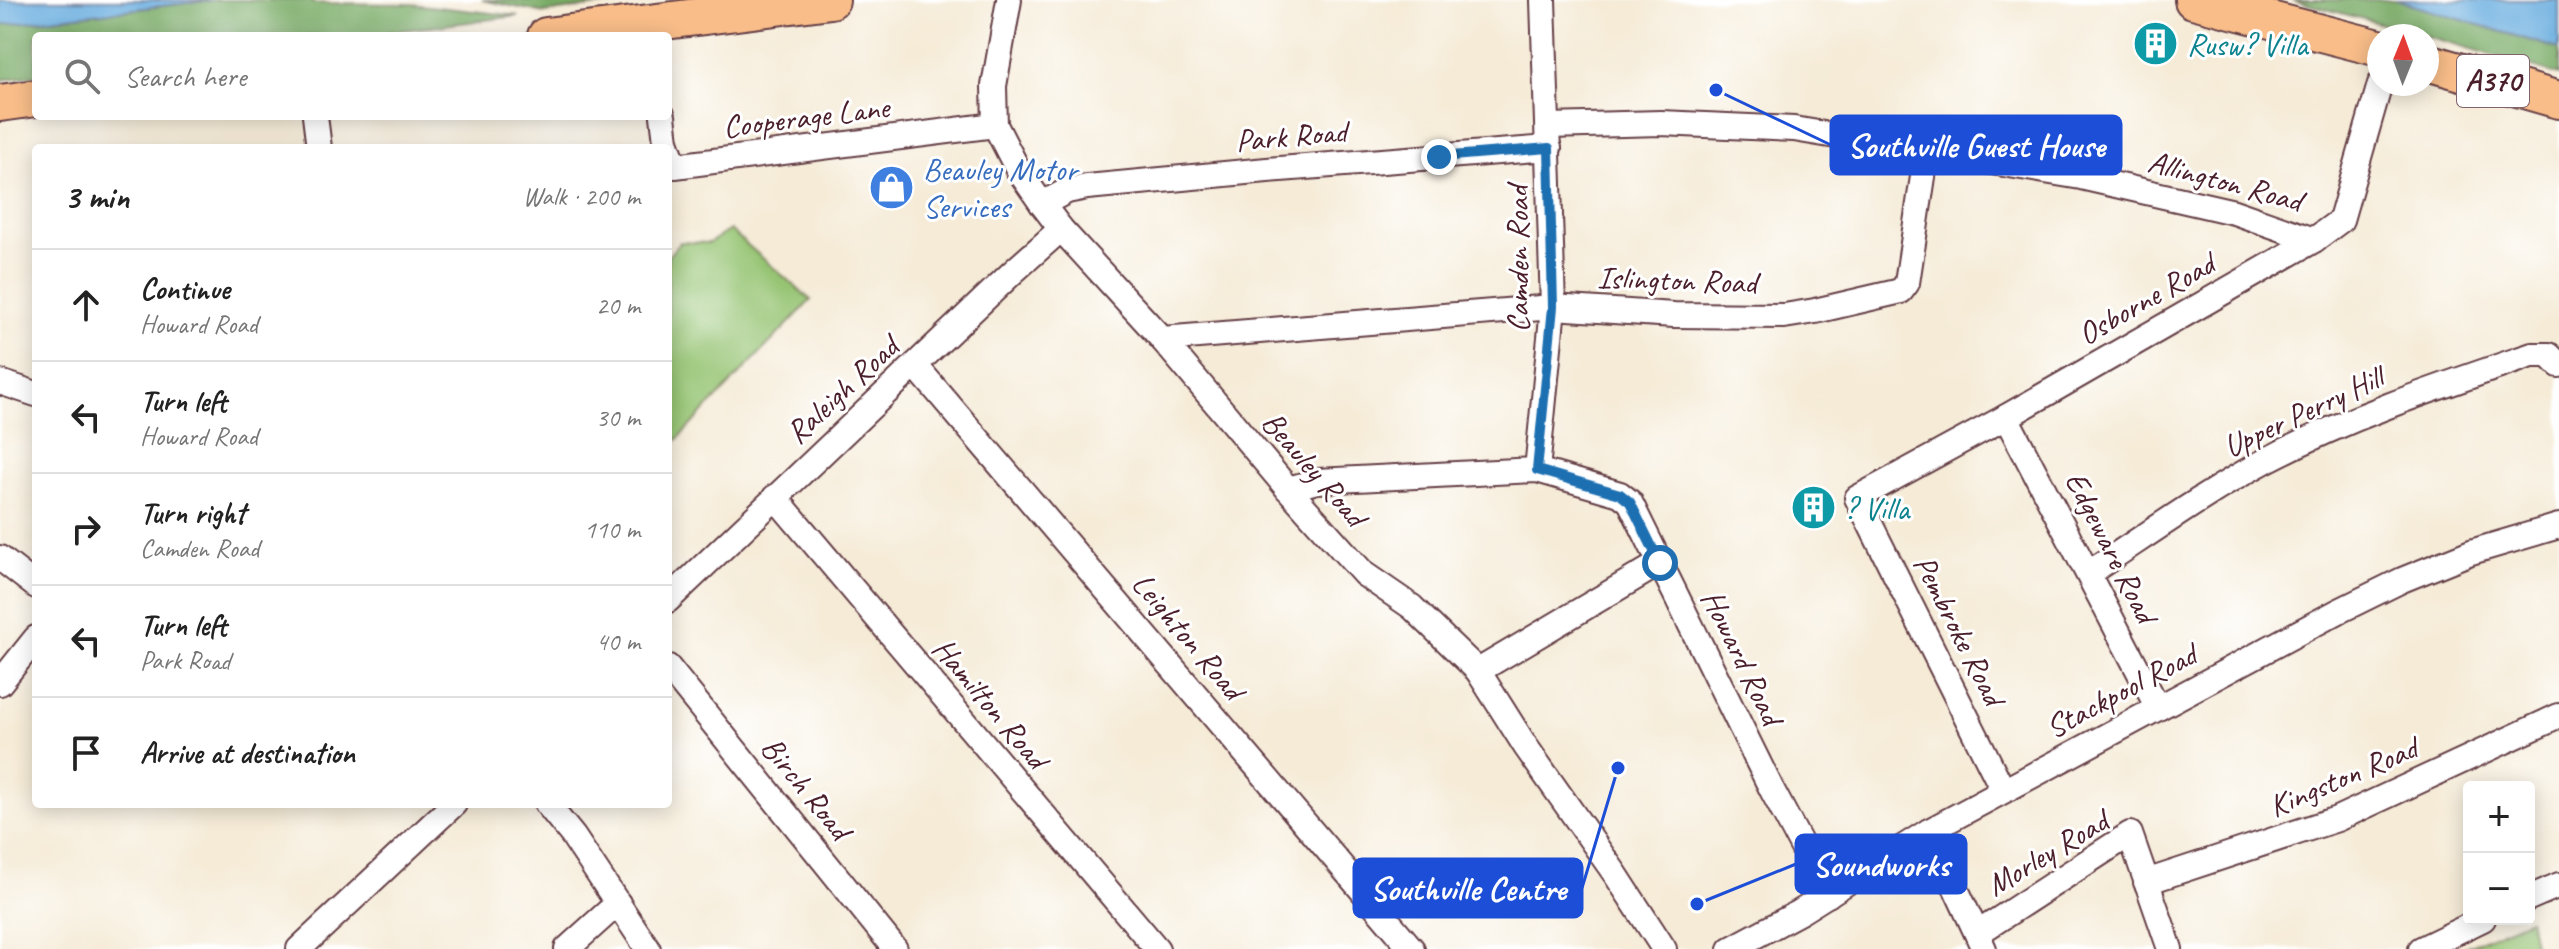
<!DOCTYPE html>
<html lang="en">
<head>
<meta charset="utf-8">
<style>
	:root { --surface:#fff; --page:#f6f6f6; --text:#222; --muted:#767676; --line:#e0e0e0 }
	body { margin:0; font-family:Caveat,sans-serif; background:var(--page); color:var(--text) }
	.controls { position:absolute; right:24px; bottom:24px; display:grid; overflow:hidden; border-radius:8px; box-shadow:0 4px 20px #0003 }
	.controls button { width:72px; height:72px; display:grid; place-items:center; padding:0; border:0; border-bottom:2px solid var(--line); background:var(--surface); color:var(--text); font:40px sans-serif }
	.compass { position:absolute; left:2367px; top:24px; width:72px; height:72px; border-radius:50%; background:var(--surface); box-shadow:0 4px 20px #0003; rotate:1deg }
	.stop { position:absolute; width:24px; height:24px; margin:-18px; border:6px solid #1f6fb2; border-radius:50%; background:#fff }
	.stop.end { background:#1f6fb2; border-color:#fff; box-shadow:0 2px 8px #0008 }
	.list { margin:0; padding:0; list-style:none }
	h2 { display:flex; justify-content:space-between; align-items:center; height:104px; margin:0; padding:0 32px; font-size:34px }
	h2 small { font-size:26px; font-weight:400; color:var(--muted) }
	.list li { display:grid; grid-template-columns:52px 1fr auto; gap:24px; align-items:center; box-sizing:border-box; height:112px; padding:0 32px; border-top:2px solid var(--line) }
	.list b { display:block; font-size:30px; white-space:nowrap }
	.list p { margin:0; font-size:26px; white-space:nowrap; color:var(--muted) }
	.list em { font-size:26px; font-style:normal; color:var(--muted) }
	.icon { flex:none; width:44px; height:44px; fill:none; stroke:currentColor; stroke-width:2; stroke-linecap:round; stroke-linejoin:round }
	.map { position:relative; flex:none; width:2559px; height:949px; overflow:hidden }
	.search { position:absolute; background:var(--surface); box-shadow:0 4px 20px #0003; left:32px; top:32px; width:640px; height:88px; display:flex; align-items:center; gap:20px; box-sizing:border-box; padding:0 28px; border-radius:8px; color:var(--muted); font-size:30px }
	.panel { position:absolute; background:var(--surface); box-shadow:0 4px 20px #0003; left:32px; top:144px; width:640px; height:664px; border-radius:8px }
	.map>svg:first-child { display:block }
	.green { fill:#96c473; stroke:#70724f; stroke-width:2 }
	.forest { fill:#78aa65; stroke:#616448; stroke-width:2 }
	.water { fill:#6aaedf; stroke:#5a6685; stroke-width:2 }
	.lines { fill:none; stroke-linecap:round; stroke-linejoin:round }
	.minor-casing { stroke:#643e45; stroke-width:28 }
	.highway-casing { stroke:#643e45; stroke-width:40 }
	.minor { stroke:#fff; stroke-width:24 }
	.highway { stroke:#f8bd89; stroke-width:36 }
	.route { stroke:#1f6fb2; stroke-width:10 }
	.labels { text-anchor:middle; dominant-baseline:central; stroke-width:6; stroke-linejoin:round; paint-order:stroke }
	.shield { fill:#fff; stroke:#80626b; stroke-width:2 }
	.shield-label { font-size:30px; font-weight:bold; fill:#4a1f2b }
	.culture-label { font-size:32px; fill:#0d838f; stroke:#fff; text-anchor:start }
	.street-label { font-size:32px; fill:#4a1f2b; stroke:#fff }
	.shop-label { font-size:32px; fill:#366cbe; stroke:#fff; text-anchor:start }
	.leader { fill:none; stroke:#1d4ed8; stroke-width:3 }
	.callout-dot { fill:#1d4ed8; stroke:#fff; stroke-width:3 }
	.callout { fill:#1d4ed8; stroke:#1d4ed8; stroke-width:3 }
	.callout-label { font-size:34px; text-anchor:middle; font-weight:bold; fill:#fff }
</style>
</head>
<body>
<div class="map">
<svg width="2559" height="949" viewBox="0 0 2559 949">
	<rect width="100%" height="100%" fill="#fff"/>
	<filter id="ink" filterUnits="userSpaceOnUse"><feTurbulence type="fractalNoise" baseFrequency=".0125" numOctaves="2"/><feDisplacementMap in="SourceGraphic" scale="16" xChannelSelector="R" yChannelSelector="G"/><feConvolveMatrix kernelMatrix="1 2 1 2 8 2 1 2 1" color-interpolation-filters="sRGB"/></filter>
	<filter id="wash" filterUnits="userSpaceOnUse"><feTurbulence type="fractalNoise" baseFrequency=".006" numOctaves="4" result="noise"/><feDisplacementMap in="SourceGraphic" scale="32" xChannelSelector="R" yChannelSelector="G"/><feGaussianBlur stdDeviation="1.8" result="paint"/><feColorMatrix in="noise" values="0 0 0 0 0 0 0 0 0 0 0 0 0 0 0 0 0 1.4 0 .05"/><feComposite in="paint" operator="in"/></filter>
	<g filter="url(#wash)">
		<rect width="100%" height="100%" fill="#f5ebd7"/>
		<g class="green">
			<polygon points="730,230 811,300 668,449 668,256 680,242 709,243"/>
			<polygon points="2529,918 2535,949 2461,949 2529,919"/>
		</g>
		<g class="forest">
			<polygon points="213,0 311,0 312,3 412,4 518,16 356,36 36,36 36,75 0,80 0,25"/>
			<polygon points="482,0 645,0 544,13"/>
			<polygon points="2292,0 2396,0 2559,49 2559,75 2427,36"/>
		</g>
		<g class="water">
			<polygon points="0,0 213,0 0,25"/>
			<polygon points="2396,0 2559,0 2559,49"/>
		</g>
	</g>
	<g filter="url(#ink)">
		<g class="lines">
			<defs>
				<g id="minor">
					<polyline points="1009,0 994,86 995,125 1017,168 1042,204 1061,229 1162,339 1288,489 1364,574 1412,607 1478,671 1526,747 1616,875 1664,949"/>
					<polyline points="315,116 319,148"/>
					<polyline points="663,116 666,141 675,166 995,125"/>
					<polyline points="1548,126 1661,123 1794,129 2081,177 2234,212 2314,240"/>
					<polyline points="1042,204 1067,191 1087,187 1267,170 1549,148"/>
					<polyline points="1162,339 1553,307 1674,315 1784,316 1815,311 1901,291 1907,283 1927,150"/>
					<polyline points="915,365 1412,949"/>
					<polyline points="0,382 36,394"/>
					<polyline points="2006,417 2158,708"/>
					<polyline points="1537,470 1553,307 1543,0"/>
					<polyline points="1288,489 1317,481 1537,470 1620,494 1630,502 1772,790 1828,895"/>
					<polyline points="775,497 1157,949"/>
					<polyline points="0,558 36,586"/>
					<path d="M 2089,573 C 2147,535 2204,494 2265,461 C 2350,416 2441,386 2532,355 L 2549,355 L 2559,365"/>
					<polyline points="668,600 1014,271 1061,229"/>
					<polyline points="668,667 895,949"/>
					<polyline points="1478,671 1660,563"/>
					<polyline points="0,683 36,638"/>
					<polyline points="2003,790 1857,498 2006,417 2314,240 2341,220 2380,84"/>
					<polyline points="547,804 573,836 648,949"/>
					<polyline points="1929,831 1984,949"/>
					<polyline points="2146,882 2337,819 2559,716"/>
					<polyline points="2529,898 2559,885"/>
					<polyline points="1978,933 2130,834 2170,949"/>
					<polyline points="299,949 454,804"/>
					<polyline points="567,949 618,903"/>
					<polyline points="1731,949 1800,912 1929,831 2337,612 2402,580 2471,552 2559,526"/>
					<polyline points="2421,949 2483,919"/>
				</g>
				<g id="highway">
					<polyline points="2193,0 2379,48"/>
					<polyline points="546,36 831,0"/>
					<polyline points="2427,62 2559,100"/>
					<polyline points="0,103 36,98"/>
				</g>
			</defs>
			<use href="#minor" class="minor-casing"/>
			<use href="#highway" class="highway-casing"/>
			<use href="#minor" class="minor"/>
			<use href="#highway" class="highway"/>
		</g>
	</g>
	<g class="lines" filter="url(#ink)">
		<polyline class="route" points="1439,157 1549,148 1553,307 1537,470 1620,494 1630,502 1660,563"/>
	</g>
	<defs>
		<symbol id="building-disc" viewBox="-11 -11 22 22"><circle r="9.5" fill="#0f9aa8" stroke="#fff"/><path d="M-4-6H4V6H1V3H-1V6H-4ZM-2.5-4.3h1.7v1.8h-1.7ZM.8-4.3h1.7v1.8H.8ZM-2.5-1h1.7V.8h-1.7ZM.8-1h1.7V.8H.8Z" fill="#fff"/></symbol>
		<symbol id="shop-disc" viewBox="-11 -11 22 22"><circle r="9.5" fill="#3f7fe0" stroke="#fff"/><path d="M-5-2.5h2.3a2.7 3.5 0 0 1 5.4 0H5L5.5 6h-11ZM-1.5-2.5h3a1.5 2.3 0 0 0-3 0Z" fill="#fff"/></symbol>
	</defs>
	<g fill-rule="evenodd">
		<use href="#building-disc" x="2130" y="18" width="51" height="51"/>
		<use href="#shop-disc" x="866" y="162" width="51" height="51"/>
		<use href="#building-disc" x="1788" y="482" width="51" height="51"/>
	</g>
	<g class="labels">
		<rect class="shield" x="2457" y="55" width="72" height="52" rx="6"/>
		<g class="shield-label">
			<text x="2493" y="81">A370</text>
		</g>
		<g class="culture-label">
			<text x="2187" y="44">Rusw? Villa</text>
			<text x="1844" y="508">? Villa</text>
		</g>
		<g class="street-label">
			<text transform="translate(806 117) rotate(-7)">Cooperage Lane</text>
			<text transform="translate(1291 136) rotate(-5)">Park Road</text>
			<text transform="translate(2225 181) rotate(15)">Allington Road</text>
			<text transform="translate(1517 259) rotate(-90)">Camden Road</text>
			<text transform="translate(1677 280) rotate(2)">Islington Road</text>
			<text transform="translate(2146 299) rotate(-30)">Osborne Road</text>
			<text transform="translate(842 390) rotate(-43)">Raleigh Road</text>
			<text transform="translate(2303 412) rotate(-25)">Upper Perry Hill</text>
			<text transform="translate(1314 469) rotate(49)">Beauley Road</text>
			<text transform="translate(2111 547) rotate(63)">Edgeware Road</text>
			<text transform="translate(1959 630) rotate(63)">Pembroke Road</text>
			<text transform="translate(1188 636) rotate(50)">Leighton Road</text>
			<text transform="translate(1742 657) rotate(64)">Howard Road</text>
			<text transform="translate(2121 691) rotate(-28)">Stackpool Road</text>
			<text transform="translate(990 703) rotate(50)">Hamilton Road</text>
			<text transform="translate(2343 777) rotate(-23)">Kingston Road</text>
			<text transform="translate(806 788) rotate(51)">Birch Road</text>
			<text transform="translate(2047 853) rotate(-31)">Morley Road</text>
		</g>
		<g class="shop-label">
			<text x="923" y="169">Beauley Motor<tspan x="923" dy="37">Services</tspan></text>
		</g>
	</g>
	<path class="leader" d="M1716 90L1831 145M1697 904L1796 864M1618 768L1582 888"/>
	<g class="callout-dot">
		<circle cx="1716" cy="90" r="8"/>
		<circle cx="1697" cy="904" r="8"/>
		<circle cx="1618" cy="768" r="8"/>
	</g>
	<g class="callout">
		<rect x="1831" y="116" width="290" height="58" rx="8"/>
		<rect x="1796" y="835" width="170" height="58" rx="8"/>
		<rect x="1354" y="859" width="228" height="58" rx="8"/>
	</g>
	<g class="callout-label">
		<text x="1976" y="157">Southville Guest House</text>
		<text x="1881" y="876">Soundworks</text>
		<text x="1468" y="900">Southville Centre</text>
	</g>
</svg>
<div class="controls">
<button>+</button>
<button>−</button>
</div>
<svg class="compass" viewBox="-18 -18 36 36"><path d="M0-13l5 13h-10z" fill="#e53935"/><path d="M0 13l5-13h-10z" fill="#767676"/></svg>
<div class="stop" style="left:1660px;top:563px"></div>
<div class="stop end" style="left:1439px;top:157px"></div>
<div class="search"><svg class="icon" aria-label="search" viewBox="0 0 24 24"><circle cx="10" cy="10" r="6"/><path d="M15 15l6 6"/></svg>Search here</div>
<section class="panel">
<h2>3 min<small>Walk · 200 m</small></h2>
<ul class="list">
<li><svg class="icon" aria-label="ahead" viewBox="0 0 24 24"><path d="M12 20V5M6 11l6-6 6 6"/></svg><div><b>Continue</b><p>Howard Road</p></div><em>20 m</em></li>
<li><svg class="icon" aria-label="left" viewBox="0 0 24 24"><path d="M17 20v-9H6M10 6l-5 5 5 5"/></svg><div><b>Turn left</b><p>Howard Road</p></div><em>30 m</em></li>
<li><svg class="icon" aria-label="right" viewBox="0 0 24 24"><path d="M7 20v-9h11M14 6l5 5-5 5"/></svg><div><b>Turn right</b><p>Camden Road</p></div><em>110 m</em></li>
<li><svg class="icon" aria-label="left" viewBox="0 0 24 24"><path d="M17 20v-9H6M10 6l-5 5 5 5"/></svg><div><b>Turn left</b><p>Park Road</p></div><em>40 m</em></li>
<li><svg class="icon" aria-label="arrive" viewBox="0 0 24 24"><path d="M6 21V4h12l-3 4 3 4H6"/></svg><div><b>Arrive at destination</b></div></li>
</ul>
</section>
</div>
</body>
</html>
